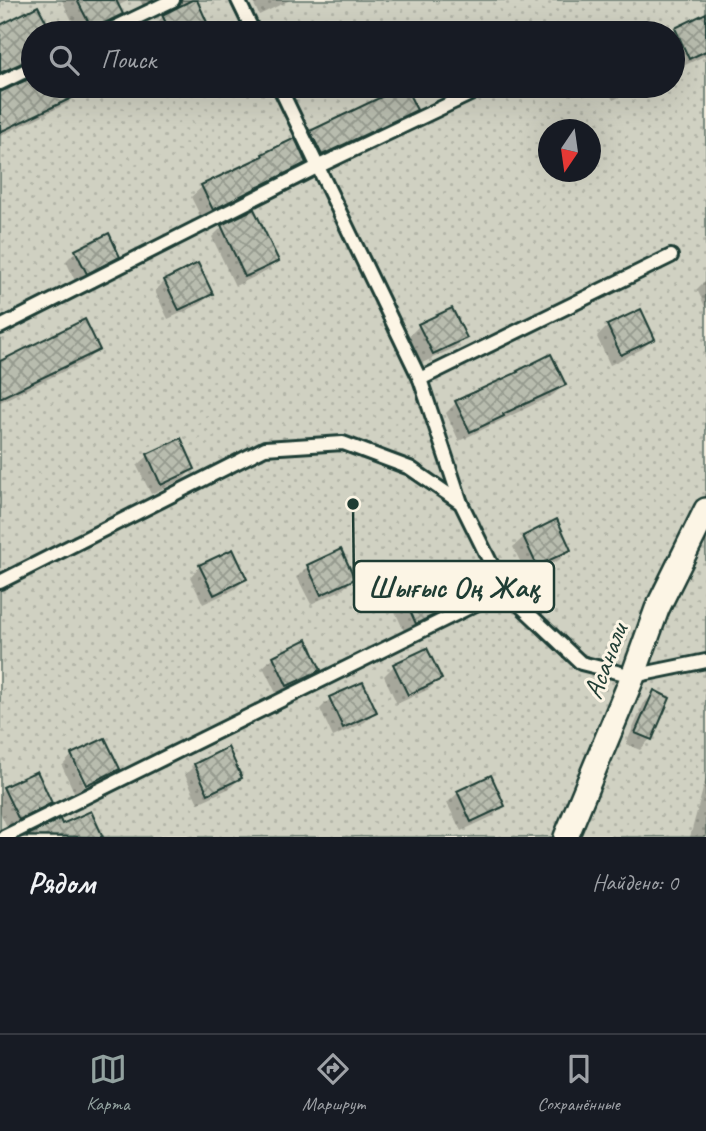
<!DOCTYPE html>
<html lang="ru">
<head>
<meta charset="utf-8">
<style>
	:root { --surface:#171b24; --page:#20242c; --text:#f1f3f6; --muted:#9ea1a6; --line:#363941; --accent:#92a19f }
	body { margin:0; font-family:Caveat,sans-serif; background:var(--page); color:var(--text) }
	.compass { position:absolute; left:538px; top:119px; width:63px; height:63px; border-radius:50%; background:var(--surface); box-shadow:0 7px 28px #0002; rotate:193deg }
	.list { margin:0; padding:0; list-style:none }
	h2 { display:flex; justify-content:space-between; align-items:center; height:91px; margin:0; padding:0 28px; font-size:30px }
	h2 small { font-size:23px; font-weight:400; color:var(--muted) }
	.icon { flex:none; width:38px; height:38px; fill:none; stroke:currentColor; stroke-width:2; stroke-linecap:round; stroke-linejoin:round }
	.map { position:relative; flex:none; width:706px; height:837px; overflow:hidden }
	.search { position:absolute; background:var(--surface); box-shadow:0 7px 28px #0002; left:21px; right:21px; top:21px; height:77px; display:flex; align-items:center; gap:18px; box-sizing:border-box; padding:0 24px; border-radius:38px; color:var(--muted); font-size:26px }
	.sheet { height:196px; background:var(--surface) }
	nav { display:flex; justify-content:space-around; align-items:center; box-sizing:border-box; height:98px; border-top:2px solid var(--line); background:var(--surface); font-size:19px; color:var(--muted) }
	nav a { display:grid; justify-items:center; gap:4px }
	nav .on { color:var(--accent) }
	.map>svg:first-child { display:block }
	.garden { fill:url(#garden-dots); stroke:#78877b; stroke-width:2; fill-rule:evenodd }
	.shadow { fill:#0003 }
	.building { fill:url(#building-cross-hatch); stroke:#1f3d34; stroke-width:2 }
	.lines { fill:none; stroke-linecap:round; stroke-linejoin:round }
	.lane-casing { stroke:#1f3d34; stroke-width:18 }
	.street-casing { stroke:#1f3d34; stroke-width:28 }
	.lane { stroke:#fcf5e5; stroke-width:12 }
	.street { stroke:#fcf5e5; stroke-width:23 }
	.labels { text-anchor:middle; dominant-baseline:central; stroke-width:6; stroke-linejoin:round; paint-order:stroke }
	.street-label { font-size:28px; fill:#1f3d34; stroke:#fcf5e5 }
	.leader { fill:none; stroke:#1f3d34; stroke-width:2.5 }
	.callout-dot { fill:#1f3d34; stroke:#fcf5e5; stroke-width:2.5 }
	.callout { fill:#fcf5e5; stroke:#1f3d34; stroke-width:2.5 }
	.callout-label { font-size:30px; text-anchor:middle; font-weight:bold; fill:#1f3d34 }
</style>
</head>
<body>
<div class="map">
<svg width="706" height="837" viewBox="0 0 706 837">
	<defs>
		<pattern id="garden-dots" width="8" height="8" patternUnits="userSpaceOnUse" patternTransform="scale(1.75)"><rect width="8" height="8" fill="#d0d1c2"/><path d="M2 2h.1M6 6h.1" fill="none" stroke="#b2b4a7" stroke-width="1.8" stroke-linecap="round"/></pattern>
		<pattern id="building-cross-hatch" width="8" height="8" patternUnits="userSpaceOnUse" patternTransform="scale(1.75)"><rect width="8" height="8" fill="#b8bcae"/><path d="M0 0l8 8M0 8l8-8" fill="none" stroke="#959a8e"/></pattern>
	</defs>
	<rect width="100%" height="100%" fill="#f3eede"/>
	<filter id="ink" filterUnits="userSpaceOnUse"><feTurbulence type="fractalNoise" baseFrequency=".0143" numOctaves="2"/><feDisplacementMap in="SourceGraphic" scale="14" xChannelSelector="R" yChannelSelector="G"/><feConvolveMatrix kernelMatrix="1 2 1 2 8 2 1 2 1" color-interpolation-filters="sRGB"/></filter>
	<g filter="url(#ink)">
		<path class="garden" d="M 0,0 L 706,0 L 706,837 L 0,837 ZM 33,33 L 673,33 L 673,86 L 33,86 ZM 548,130 L 590,130 L 590,172 L 548,172 Z"/>
		<g class="shadow">
			<polygon points="62,0 130,0 117,6 121,14 111,24 95,32 95,33 78,33"/>
			<polygon points="140,0 194,0 208,28 203,33 156,33 153,27 163,16 172,12 171,6 144,8"/>
			<polygon points="252,0 290,0 259,15"/>
			<polygon points="38,9 49,33 33,33 33,86 75,86 78,93 68,103 0,136 0,93 32,79 28,70 0,77 0,28"/>
			<polygon points="706,15 706,55 679,68 673,55 672,33 676,30"/>
			<polygon points="606,86 643,86 613,100"/>
			<polygon points="415,109 404,120 311,164 301,143 311,133"/>
			<polygon points="263,155 304,162 294,173 202,219 191,197 202,187 258,160"/>
			<polygon points="222,227 277,260 267,271 235,286 212,237"/>
			<polygon points="76,251 118,256 108,267 76,283 66,261"/>
			<polygon points="706,280 706,309 697,289"/>
			<polygon points="165,281 211,294 200,304 168,319 155,291"/>
			<polygon points="640,311 653,339 642,349 610,365 597,337 608,326"/>
			<polygon points="419,326 465,338 454,348 422,363 409,336"/>
			<polygon points="97,350 87,360 0,402 0,362"/>
			<polygon points="564,385 553,395 459,441 446,413 456,403"/>
			<polygon points="180,440 193,468 183,479 151,494 137,466 148,456"/>
			<polygon points="524,537 569,550 559,560 527,575 513,547"/>
			<polygon points="200,566 245,579 235,589 203,604 190,577"/>
			<polygon points="308,566 353,579 343,589 311,604 297,577"/>
			<polygon points="435,580 447,607 437,617 405,633 392,605 403,595"/>
			<polygon points="274,657 319,670 309,680 277,695 263,667"/>
			<polygon points="394,666 440,678 429,689 397,704 384,676"/>
			<polygon points="655,692 668,698 650,739 640,750 626,744 644,703"/>
			<polygon points="330,699 375,712 365,722 333,737 320,709"/>
			<polygon points="72,755 118,768 108,779 89,787 75,757 71,757 86,789 75,794 62,766"/>
			<polygon points="195,765 240,778 230,788 198,803 185,775"/>
			<polygon points="706,778 706,837 690,837"/>
			<polygon points="4,788 50,803 40,813 8,829 0,812 0,793"/>
			<polygon points="458,793 503,805 493,816 461,831 447,803"/>
			<polygon points="90,813 101,837 28,837 59,822 61,827"/>
		</g>
		<g class="building">
			<polygon points="77,0 116,0 123,14 100,25 96,29 95,33 94,33"/>
			<polygon points="192,0 197,0 210,29 201,33 171,33 162,15"/>
			<polygon points="38,6 52,33 33,33 33,58 0,73 0,25"/>
			<polygon points="706,13 706,51 689,59 675,28"/>
			<polygon points="33,77 33,86 97,86 0,132 0,92"/>
			<polygon points="404,86 405,86 417,110 322,155 310,131"/>
			<polygon points="295,138 306,163 213,210 201,185 263,156 262,154"/>
			<polygon points="254,209 279,261 245,277 221,225"/>
			<polygon points="109,233 120,257 87,274 75,250"/>
			<polygon points="198,263 213,294 179,310 164,280"/>
			<polygon points="452,308 467,338 433,354 418,324"/>
			<polygon points="641,309 655,339 621,355 607,325"/>
			<polygon points="85,319 100,350 0,398 0,361"/>
			<polygon points="551,354 566,385 503,414 504,416 470,432 455,401 518,372 517,371"/>
			<polygon points="181,438 195,469 161,485 147,454"/>
			<polygon points="557,519 571,550 537,566 523,536"/>
			<polygon points="233,549 247,579 214,595 199,565"/>
			<polygon points="341,549 355,579 321,595 307,565"/>
			<polygon points="436,578 450,607 416,624 402,593"/>
			<polygon points="307,639 321,670 287,686 273,656"/>
			<polygon points="427,648 442,679 408,695 393,664"/>
			<polygon points="363,682 377,712 343,728 329,697"/>
			<polygon points="654,690 670,698 652,740 635,733"/>
			<polygon points="105,738 120,769 86,785 71,754"/>
			<polygon points="228,747 242,778 208,794 194,764"/>
			<polygon points="37,771 52,803 19,820 3,787"/>
			<polygon points="491,775 505,806 471,822 457,791"/>
			<polygon points="91,811 103,837 26,836 60,819 62,824"/>
		</g>
		<g class="lines">
			<defs>
				<g id="lane">
					<polyline points="238,0 254,33"/>
					<polyline points="104,33 173,0"/>
					<polyline points="0,83 33,67"/>
					<polyline points="279,86 420,379 461,503"/>
					<polyline points="0,327 317,167 487,86"/>
					<polyline points="420,379 671,256"/>
					<polyline points="0,582 265,448 343,443 410,468 461,503 504,590 581,663 633,676 706,661"/>
					<polyline points="4,837 504,590"/>
				</g>
				<polyline id="street" points="566,837 633,676 657,609 706,510"/>
			</defs>
			<use href="#lane" class="lane-casing"/>
			<use href="#street" class="street-casing"/>
			<use href="#lane" class="lane"/>
			<use href="#street" class="street"/>
		</g>
	</g>
	<g class="labels">
		<g class="street-label">
			<text transform="translate(605 661) rotate(-69)">Асанали</text>
		</g>
	</g>
	<path class="leader" d="M353 504L354 586"/>
	<circle class="callout-dot" cx="353" cy="504" r="7"/>
	<rect class="callout" x="354" y="561" width="200" height="51" rx="7"/>
	<g class="callout-label">
		<text x="454" y="597">Шығыс Оң Жақ</text>
	</g>
</svg>
<svg class="compass" viewBox="-18 -18 36 36"><path d="M0-13l5 13h-10z" fill="#e53935"/><path d="M0 13l5-13h-10z" fill="#9ea1a6"/></svg>
<div class="search"><svg class="icon" aria-label="search" viewBox="0 0 24 24"><circle cx="10" cy="10" r="6"/><path d="M15 15l6 6"/></svg>Поиск</div>
</div>
<section class="sheet">
<h2>Рядом<small>Найдено: 0</small></h2>
<ul class="list">
</ul>
</section>
<nav>
<a class="on"><svg class="icon" aria-label="map" viewBox="0 0 24 24"><path d="M3 6l6-2 6 2 6-2v14l-6 2-6-2-6 2zM9 4v14M15 6v14"/></svg>Карта</a>
<a><svg class="icon" aria-label="directions" viewBox="0 0 24 24"><path d="M12 3l9 9-9 9-9-9zM9 14v-3h6M13 9l2 2-2 2"/></svg>Маршрут</a>
<a><svg class="icon" aria-label="saved" viewBox="0 0 24 24"><path d="M7 4h10v16l-5-4-5 4z"/></svg>Сохранённые</a>
</nav>
</body>
</html>
